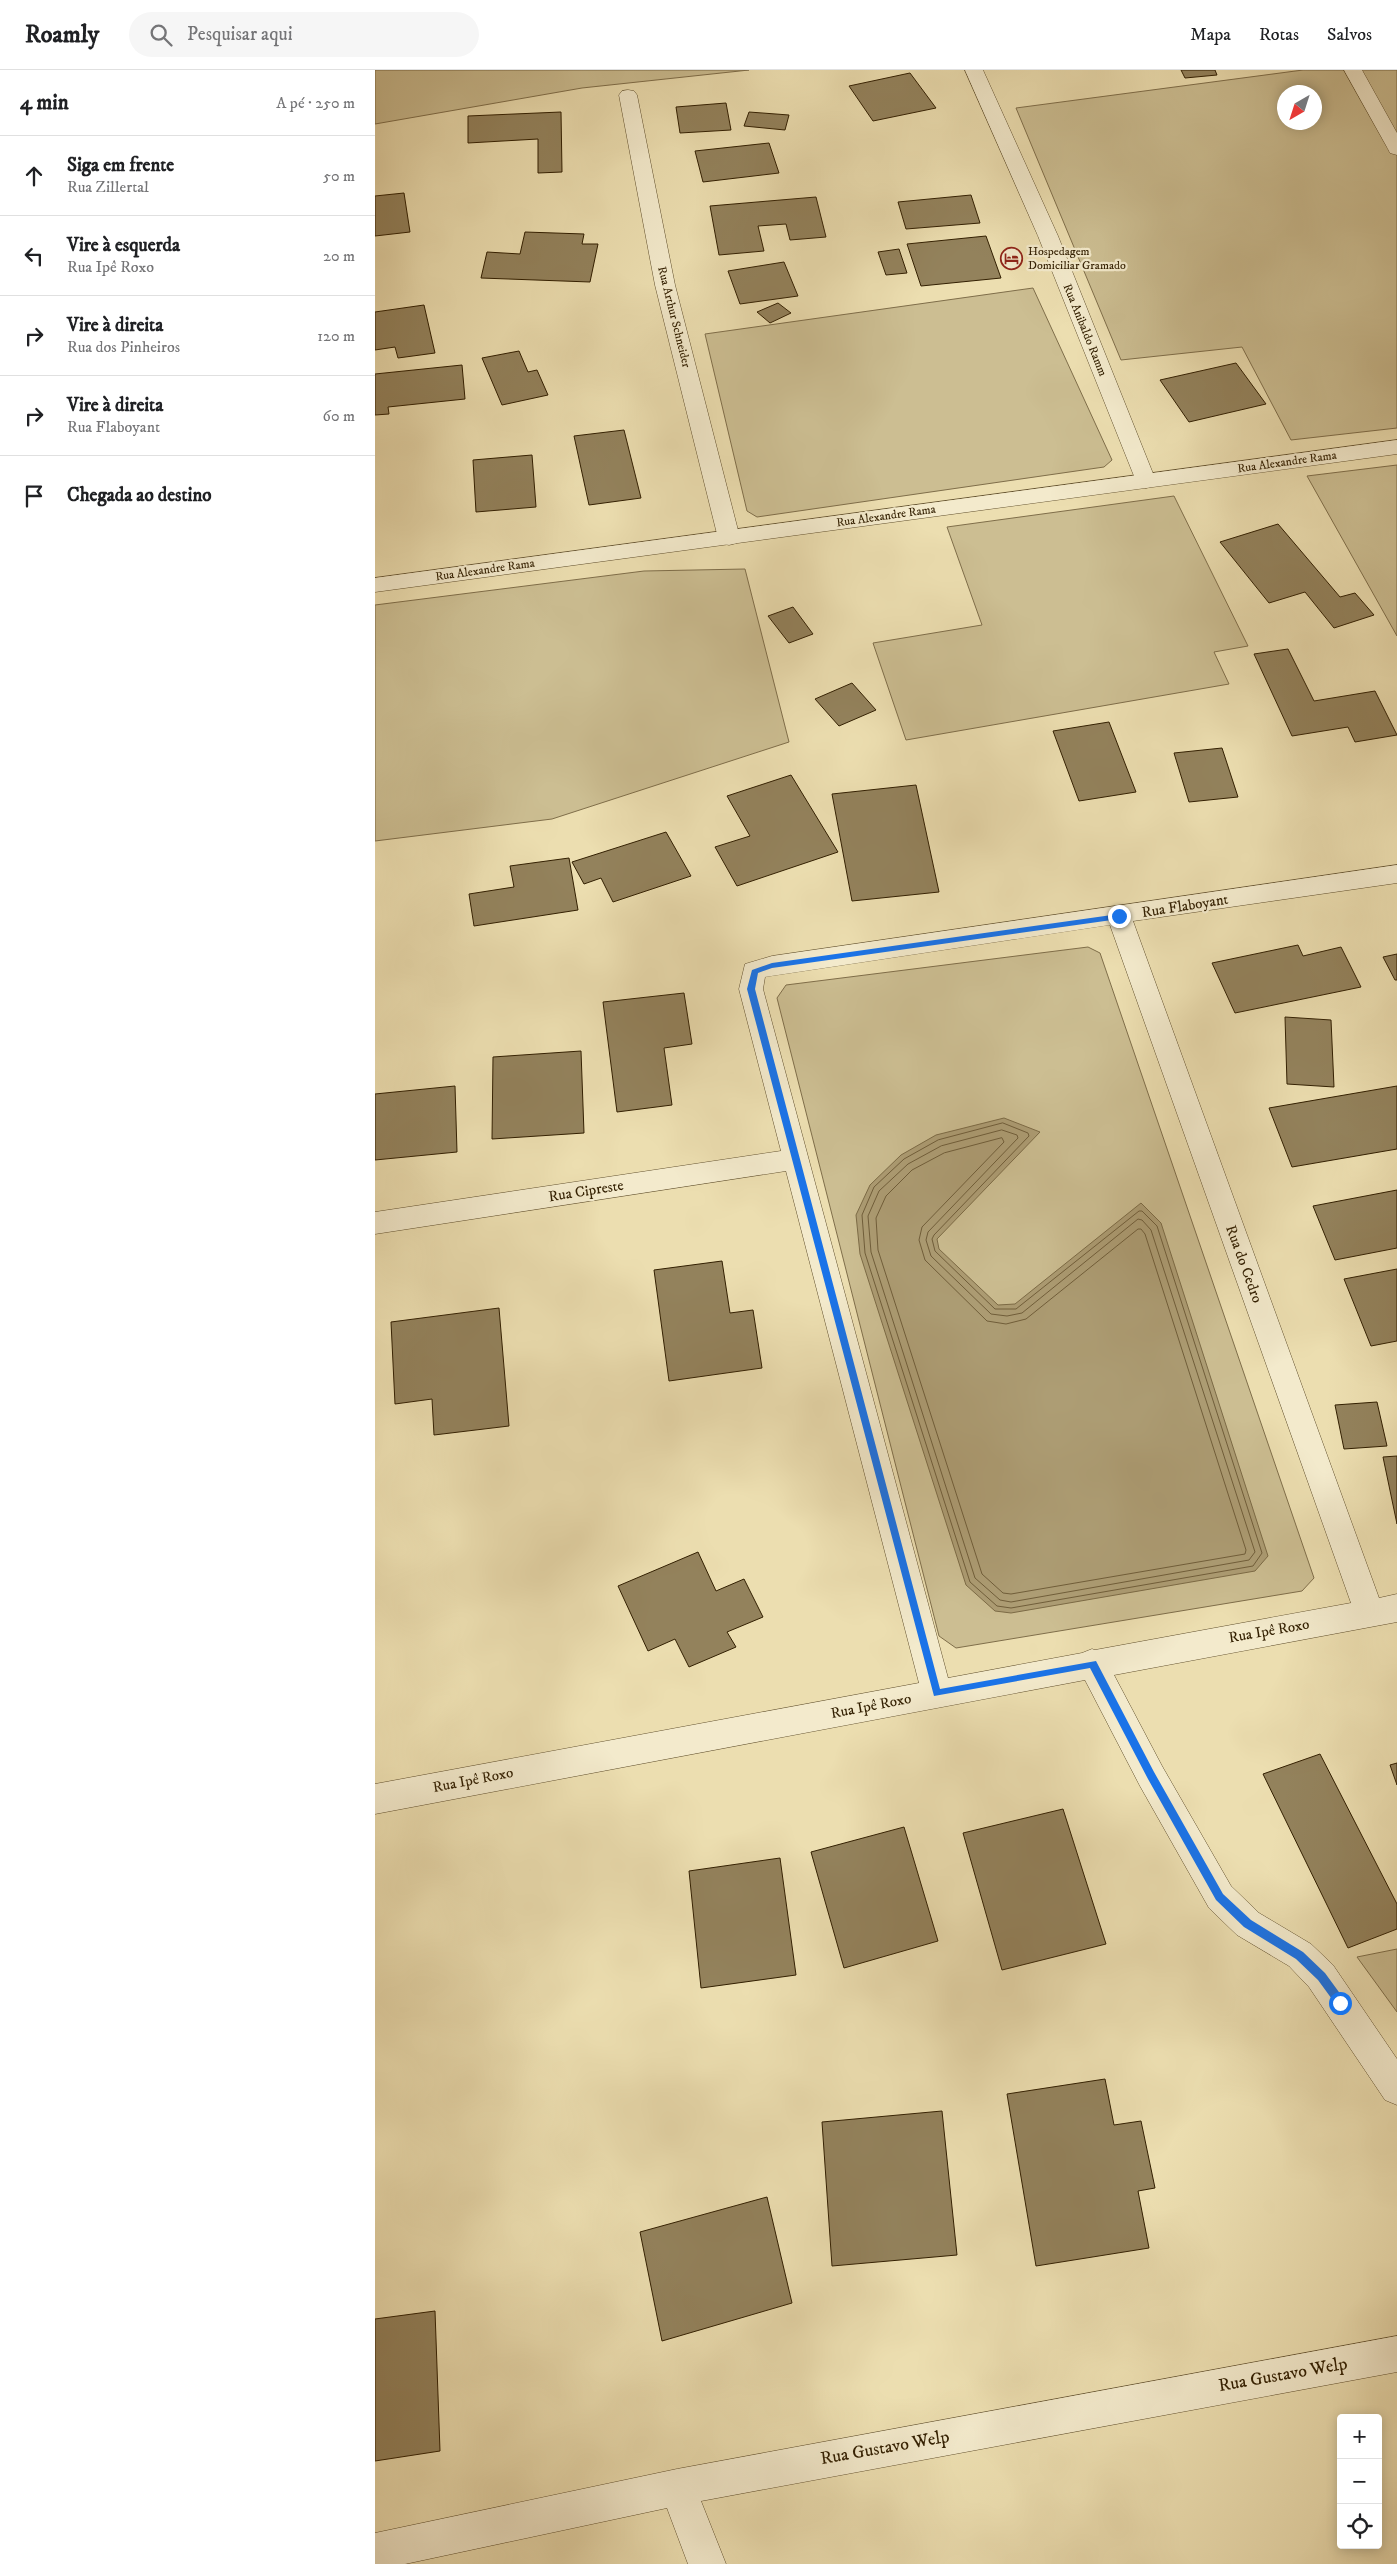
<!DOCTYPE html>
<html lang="pt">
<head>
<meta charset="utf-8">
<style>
	:root { --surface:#fff; --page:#f6f6f6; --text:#202124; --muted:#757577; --line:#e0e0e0 }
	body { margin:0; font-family:"IM FELL DW Pica",serif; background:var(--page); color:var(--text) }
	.controls { position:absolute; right:15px; bottom:15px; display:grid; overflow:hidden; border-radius:5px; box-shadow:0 2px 12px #0003 }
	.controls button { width:45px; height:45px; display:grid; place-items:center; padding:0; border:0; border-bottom:1px solid var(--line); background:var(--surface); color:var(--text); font:25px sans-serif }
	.compass { position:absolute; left:902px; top:15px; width:45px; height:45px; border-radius:50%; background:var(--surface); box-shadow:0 2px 12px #0003; rotate:219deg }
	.stop { position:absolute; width:15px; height:15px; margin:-11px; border:4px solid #1a73e8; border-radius:50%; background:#fff }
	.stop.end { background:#1a73e8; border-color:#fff; box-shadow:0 1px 5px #0008 }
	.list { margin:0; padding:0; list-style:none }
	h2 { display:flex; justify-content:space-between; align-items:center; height:65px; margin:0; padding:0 20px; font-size:21px }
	h2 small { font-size:16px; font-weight:400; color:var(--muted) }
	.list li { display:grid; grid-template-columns:32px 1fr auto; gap:15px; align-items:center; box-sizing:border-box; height:80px; padding:0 20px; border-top:1px solid var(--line) }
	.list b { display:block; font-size:19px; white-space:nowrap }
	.list p { margin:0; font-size:16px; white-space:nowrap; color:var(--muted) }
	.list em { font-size:16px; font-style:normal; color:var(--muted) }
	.icon { flex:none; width:28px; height:28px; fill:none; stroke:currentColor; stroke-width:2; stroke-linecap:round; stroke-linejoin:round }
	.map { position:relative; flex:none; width:1022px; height:2494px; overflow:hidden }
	header { display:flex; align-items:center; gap:30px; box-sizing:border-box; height:70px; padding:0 25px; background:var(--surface); border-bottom:1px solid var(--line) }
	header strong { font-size:24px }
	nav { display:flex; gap:28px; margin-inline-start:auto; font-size:18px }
	.search { width:350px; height:45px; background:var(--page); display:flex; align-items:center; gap:12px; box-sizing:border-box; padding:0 18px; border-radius:28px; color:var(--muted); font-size:19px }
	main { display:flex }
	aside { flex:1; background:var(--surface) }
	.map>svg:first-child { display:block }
	.green { fill:#ccbe92; stroke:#7f6e4a; fill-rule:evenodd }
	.water { fill:#ad9d74; stroke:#7c6b46 }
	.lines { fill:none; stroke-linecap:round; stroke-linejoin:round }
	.shore { stroke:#705e3a; stroke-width:1 }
	.building { fill:#93825c; stroke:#321f01 }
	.minor-casing { stroke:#604f2d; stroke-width:1 }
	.tertiary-casing { stroke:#604f2d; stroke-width:1 }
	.minor { fill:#f3eacc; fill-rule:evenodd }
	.tertiary { fill:#f3eacc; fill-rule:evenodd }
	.route { fill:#1a73e8 }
	.labels { text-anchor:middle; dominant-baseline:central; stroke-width:4.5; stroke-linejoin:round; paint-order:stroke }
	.far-poi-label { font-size:12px; fill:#321f01; stroke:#f3eacc; text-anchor:start }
	.far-street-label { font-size:12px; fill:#321f01; stroke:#f3eacc }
	.street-label { font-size:15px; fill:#321f01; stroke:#f3eacc }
	.near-street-label { font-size:18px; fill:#321f01; stroke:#f3eacc }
</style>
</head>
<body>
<header>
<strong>Roamly</strong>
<div class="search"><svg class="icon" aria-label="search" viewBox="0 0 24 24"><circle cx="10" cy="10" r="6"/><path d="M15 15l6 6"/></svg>Pesquisar aqui</div>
<nav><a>Mapa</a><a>Rotas</a><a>Salvos</a></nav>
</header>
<main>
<aside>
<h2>4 min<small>A pé · 250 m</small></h2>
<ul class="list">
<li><svg class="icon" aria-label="ahead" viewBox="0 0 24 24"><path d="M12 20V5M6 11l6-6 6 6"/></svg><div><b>Siga em frente</b><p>Rua Zillertal</p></div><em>50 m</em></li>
<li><svg class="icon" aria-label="left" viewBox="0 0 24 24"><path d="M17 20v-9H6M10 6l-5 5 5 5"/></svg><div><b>Vire à esquerda</b><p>Rua Ipê Roxo</p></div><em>20 m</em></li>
<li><svg class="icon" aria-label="right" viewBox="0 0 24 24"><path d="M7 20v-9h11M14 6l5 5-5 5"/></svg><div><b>Vire à direita</b><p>Rua dos Pinheiros</p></div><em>120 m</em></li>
<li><svg class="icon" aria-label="right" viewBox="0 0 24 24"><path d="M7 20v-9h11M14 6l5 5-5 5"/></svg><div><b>Vire à direita</b><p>Rua Flaboyant</p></div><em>60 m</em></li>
<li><svg class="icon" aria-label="arrive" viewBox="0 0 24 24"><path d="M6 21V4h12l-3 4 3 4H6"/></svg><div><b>Chegada ao destino</b></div></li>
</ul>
</aside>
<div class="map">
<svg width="1022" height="2494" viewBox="0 0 1022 2494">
	<rect width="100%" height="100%" fill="#ecdeb0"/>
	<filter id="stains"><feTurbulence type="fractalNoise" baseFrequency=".004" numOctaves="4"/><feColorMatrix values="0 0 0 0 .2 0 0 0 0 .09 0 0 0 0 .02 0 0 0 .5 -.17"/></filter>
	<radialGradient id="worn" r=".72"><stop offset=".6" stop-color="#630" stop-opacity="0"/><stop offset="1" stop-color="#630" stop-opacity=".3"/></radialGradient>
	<g class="green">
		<polygon points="0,0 374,0 207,18 0,54"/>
		<path d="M 928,0 L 1022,0 L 1022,358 L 916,370 L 867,277 L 746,290 L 641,38 ZM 909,22 L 939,22 L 939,52 L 909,52 Z"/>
		<polygon points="658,218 737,390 729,397 382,447 372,441 330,264"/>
		<polygon points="1022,395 1022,566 932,406"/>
		<polygon points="799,426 873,576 839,582 854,614 531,670 498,573 607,555 572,457"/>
		<polygon points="370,499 414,672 177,749 0,771 0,535 269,501"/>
		<polygon points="713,877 725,883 939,1508 927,1521 581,1578 564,1566 402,928 411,915"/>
		<polygon points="1022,1879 1022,1942 982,1887"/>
	</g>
	<polygon class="water" points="629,1048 665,1062 562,1169 564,1179 623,1235 640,1234 766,1133 786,1153 893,1486 880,1501 636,1543 620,1541 591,1515 485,1184 481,1145 495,1115 526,1085 561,1065"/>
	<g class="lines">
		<g class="shore">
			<polygon points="628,1053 653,1063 654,1066 559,1165 557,1169 560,1181 620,1239 641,1239 764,1141 767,1141 782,1156 887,1483 878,1496 636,1538 622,1536 595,1512 490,1183 487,1145 499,1117 529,1089 563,1070"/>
			<polygon points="627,1060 642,1065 643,1068 553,1162 551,1170 556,1186 616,1244 632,1246 647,1243 763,1149 767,1150 776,1160 880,1482 874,1490 636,1532 625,1530 600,1508 496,1182 493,1146 504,1121 533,1094 566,1076"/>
			<polygon points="627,1068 629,1072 547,1157 544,1170 550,1190 612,1251 631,1254 651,1249 763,1159 766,1159 770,1164 871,1480 870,1484 636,1524 628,1523 607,1504 503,1180 501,1148 511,1126 537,1100 569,1083"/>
		</g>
	</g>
	<g class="building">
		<polygon points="806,0 840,0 842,5 810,8"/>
		<polygon points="535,3 561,38 498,51 474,16"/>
		<polygon points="351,33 356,60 305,63 301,37"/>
		<polygon points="186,42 187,102 163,103 163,69 93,73 93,46"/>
		<polygon points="374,42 414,45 410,60 369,56"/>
		<polygon points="394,73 404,103 328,112 320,81"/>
		<polygon points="29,123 35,162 0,166 0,126"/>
		<polygon points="596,125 605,153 531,159 523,132"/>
		<polygon points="441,127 451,167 415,170 411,154 383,156 389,181 344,185 335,136"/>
		<polygon points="150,162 209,164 207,174 223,174 215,212 106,208 112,182 145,184"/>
		<polygon points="611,166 626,208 546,216 532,174"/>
		<polygon points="524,179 532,203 511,205 503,182"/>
		<polygon points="409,192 423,226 365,234 353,201"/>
		<polygon points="403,233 416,243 395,253 382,242"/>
		<polygon points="49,235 60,283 23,288 20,277 0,280 0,242"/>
		<polygon points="144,281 153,302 162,300 173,325 127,335 107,288"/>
		<polygon points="861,293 891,334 814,352 785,310"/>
		<polygon points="87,295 90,329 13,337 14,344 0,345 0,304"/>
		<polygon points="249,360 266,428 214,435 199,366"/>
		<polygon points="157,385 161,437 101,442 98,390"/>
		<polygon points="903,454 965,527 980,523 999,545 959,558 930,522 894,533 845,472"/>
		<polygon points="418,537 438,564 414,573 393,546"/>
		<polygon points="913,579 939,631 1000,621 1022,665 980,672 973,657 917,666 879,584"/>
		<polygon points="477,613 501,640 464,656 440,629"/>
		<polygon points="734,652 761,722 704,731 678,661"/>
		<polygon points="847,678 863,727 814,732 799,683"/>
		<polygon points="416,705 463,782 362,816 340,777 375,766 352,726"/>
		<polygon points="541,715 564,822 477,831 457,724"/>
		<polygon points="291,762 316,806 238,832 226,808 209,814 197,792"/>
		<polygon points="194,788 203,840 99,856 94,824 139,817 135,796"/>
		<polygon points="923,875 928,886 966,877 986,917 860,943 837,893"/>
		<polygon points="1022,884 1022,910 1020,910 1008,887"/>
		<polygon points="309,923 317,974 289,978 297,1035 242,1042 228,932"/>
		<polygon points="910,947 956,950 959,1017 912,1014"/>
		<polygon points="206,981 209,1063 117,1069 118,987"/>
		<polygon points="80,1016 82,1082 0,1090 0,1024"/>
		<polygon points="1022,1016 1022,1079 917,1097 894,1038"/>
		<polygon points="1022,1120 1022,1178 960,1190 938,1136"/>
		<polygon points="347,1191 355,1243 378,1240 387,1298 294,1311 279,1200"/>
		<polygon points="1022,1199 1022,1271 996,1276 969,1209"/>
		<polygon points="124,1238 134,1356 59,1365 57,1329 20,1334 16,1252"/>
		<polygon points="1002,1332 1012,1376 969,1379 960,1335"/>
		<polygon points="1022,1386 1022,1454 1008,1387"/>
		<polygon points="323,1482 341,1521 369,1509 388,1547 352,1562 361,1577 314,1597 300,1569 273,1581 243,1516"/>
		<polygon points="945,1684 1022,1834 1022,1859 973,1878 888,1704"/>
		<polygon points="1022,1693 1022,1715 1015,1695"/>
		<polygon points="688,1739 731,1874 627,1900 588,1763"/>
		<polygon points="529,1757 563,1871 469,1898 436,1782"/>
		<polygon points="405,1788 421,1905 326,1918 314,1801"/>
		<polygon points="730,2009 739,2055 766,2051 780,2118 763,2121 774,2178 661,2196 632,2024"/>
		<polygon points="567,2041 582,2185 457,2196 447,2052"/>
		<polygon points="392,2127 417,2233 287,2271 265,2162"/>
		<polygon points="60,2241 65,2381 0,2391 0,2249"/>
	</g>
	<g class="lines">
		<defs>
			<g id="minor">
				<polygon points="590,0 608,0 683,166 781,411 778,416 771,418 764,416 761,411 663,166"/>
				<polygon points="969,0 987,0 1022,63 1022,85 1015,83 1013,79"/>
				<polygon points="253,20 259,21 262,25 300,215 365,468 362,473 354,475 346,473 343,468 280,215 244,25 247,21"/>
				<path d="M 1022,795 L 1022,813 L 758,851 L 1004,1528 L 1022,1524 L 1022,1552 L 739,1605 L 787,1696 L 856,1816 L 884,1843 L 936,1874 L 958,1895 L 1022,1989 L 1022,2035 L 1010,2030 L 934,1917 L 914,1896 L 862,1865 L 834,1838 L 765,1716 L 710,1610 L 0,1744 L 0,1714 L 544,1613 L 411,1101 L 0,1164 L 0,1142 L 406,1081 L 364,919 L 370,894 L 397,886 ZM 735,855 L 976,1533 L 720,1580 L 717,1579 L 707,1583 L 573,1608 L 388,919 L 390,907 Z"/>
				<polygon points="1022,2266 1022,2302 326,2431 351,2494 313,2494 292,2438 30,2494 0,2494 0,2463 302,2399"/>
			</g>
			<polygon id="tertiary" points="1022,370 1022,384 0,522 0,508"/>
		</defs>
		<use href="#minor" class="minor-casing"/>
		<use href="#tertiary" class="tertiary-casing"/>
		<use href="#minor" class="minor"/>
		<use href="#tertiary" class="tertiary"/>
	</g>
	<polygon class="route" points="744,844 747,846 744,849 397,898 383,903 380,919 565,1619 721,1591 779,1702 848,1824 876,1850 928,1882 950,1903 969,1929 970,1933 965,1938 962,1936 943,1910 921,1889 869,1857 841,1830 773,1709 715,1598 559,1626 372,919 377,900 397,893"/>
	<defs>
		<symbol id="hotel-ring" viewBox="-11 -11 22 22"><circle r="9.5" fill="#f3eacc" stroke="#8f2418" stroke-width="1.5"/><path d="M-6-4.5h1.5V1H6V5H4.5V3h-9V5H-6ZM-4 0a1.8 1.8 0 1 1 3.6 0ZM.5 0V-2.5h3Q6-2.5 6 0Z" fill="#8f2418"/></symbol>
	</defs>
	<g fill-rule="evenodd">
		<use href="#hotel-ring" x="624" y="176" width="25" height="25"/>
	</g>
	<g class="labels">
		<g class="far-poi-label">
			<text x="653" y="181">Hospedagem<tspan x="653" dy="14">Domiciliar Gramado</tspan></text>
		</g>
		<g class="far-street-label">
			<text transform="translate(299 247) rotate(76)">Rua Arthur Schneider</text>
			<text transform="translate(710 260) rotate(68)">Rua Anibaldo Ramm</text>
			<text transform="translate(912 392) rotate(-8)">Rua Alexandre Rama</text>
			<text transform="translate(511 446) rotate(-8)">Rua Alexandre Rama</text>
			<text transform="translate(110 500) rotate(-8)">Rua Alexandre Rama</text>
		</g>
		<g class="street-label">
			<text transform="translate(810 836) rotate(-9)">Rua Flaboyant</text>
			<text transform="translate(211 1121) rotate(-9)">Rua Cipreste</text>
			<text transform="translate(869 1194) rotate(70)">Rua do Cedro</text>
			<text transform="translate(894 1561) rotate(-10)">Rua Ipê Roxo</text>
			<text transform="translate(496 1636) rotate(-11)">Rua Ipê Roxo</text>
			<text transform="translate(98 1710) rotate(-11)">Rua Ipê Roxo</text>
		</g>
		<g class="near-street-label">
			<text transform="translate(908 2305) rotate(-10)">Rua Gustavo Welp</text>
			<text transform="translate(510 2378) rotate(-10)">Rua Gustavo Welp</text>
		</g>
	</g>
	<rect width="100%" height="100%" filter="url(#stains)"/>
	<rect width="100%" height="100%" fill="url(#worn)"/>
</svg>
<div class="controls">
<button>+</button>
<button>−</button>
<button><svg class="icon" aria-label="locate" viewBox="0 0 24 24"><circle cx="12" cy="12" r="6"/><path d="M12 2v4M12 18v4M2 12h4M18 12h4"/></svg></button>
</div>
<svg class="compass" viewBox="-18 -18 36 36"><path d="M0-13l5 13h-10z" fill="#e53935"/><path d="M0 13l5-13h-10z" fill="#757577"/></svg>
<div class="stop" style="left:965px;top:1933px"></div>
<div class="stop end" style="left:744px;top:846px"></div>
</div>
</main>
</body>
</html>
